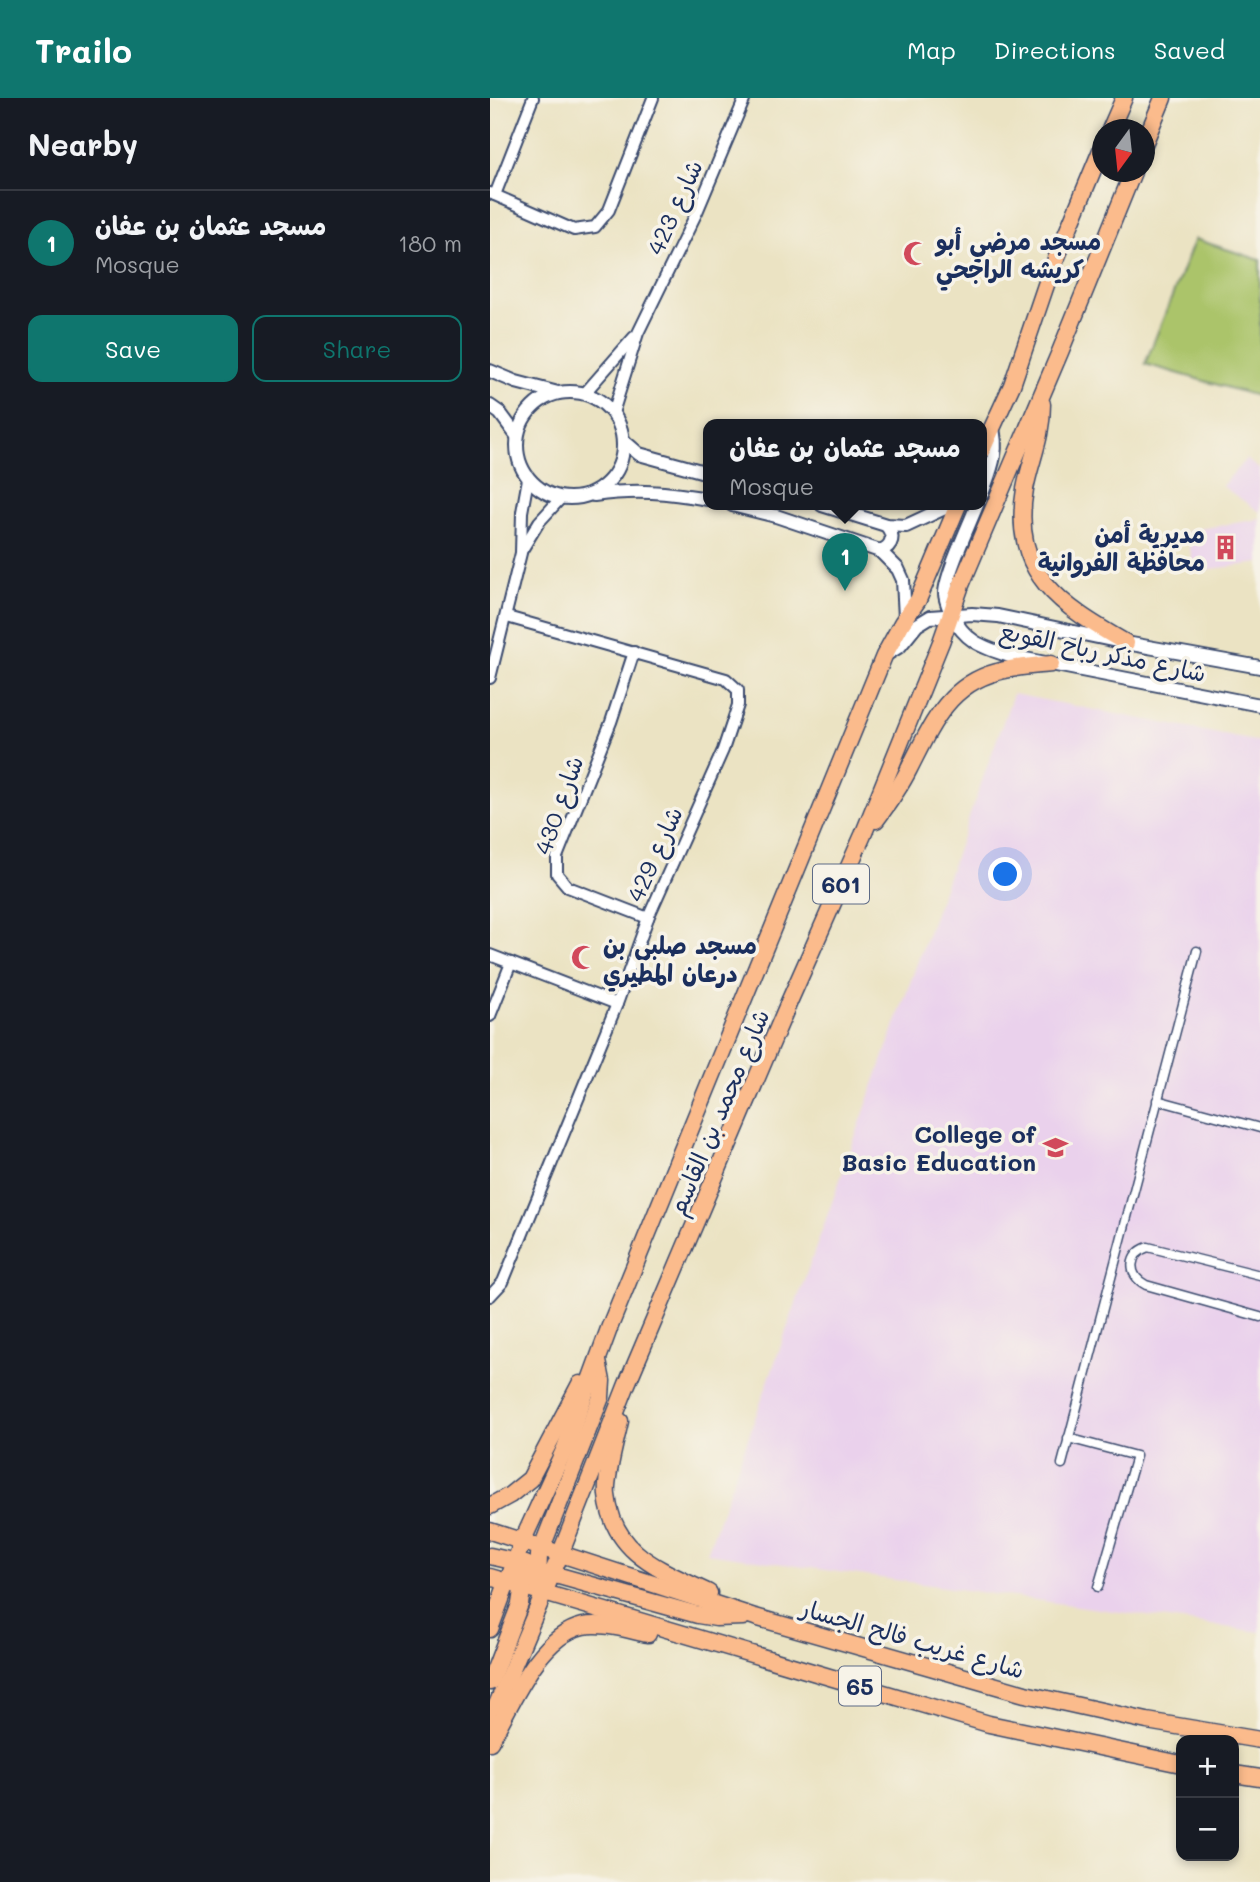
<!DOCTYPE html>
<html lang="en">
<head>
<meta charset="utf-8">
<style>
	:root { --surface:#171b24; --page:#242831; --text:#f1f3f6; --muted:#9ea1a6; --line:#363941; --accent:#0f766e }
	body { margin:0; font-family:Mali,"Playpen Sans Arabic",sans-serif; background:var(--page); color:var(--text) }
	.controls { position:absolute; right:21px; bottom:21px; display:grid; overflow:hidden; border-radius:14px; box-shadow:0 4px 10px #0003 }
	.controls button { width:63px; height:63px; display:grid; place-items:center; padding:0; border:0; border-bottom:2px solid var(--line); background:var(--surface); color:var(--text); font:35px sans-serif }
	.compass { position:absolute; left:602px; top:21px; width:63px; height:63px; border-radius:50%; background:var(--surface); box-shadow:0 4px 10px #0003; rotate:195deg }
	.you { position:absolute; left:516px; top:777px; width:24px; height:24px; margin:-18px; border:5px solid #fff; border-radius:50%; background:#1a73e8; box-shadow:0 0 0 10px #1a73e833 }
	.badge { display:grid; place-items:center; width:46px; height:46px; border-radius:50%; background:var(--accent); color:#fff; font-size:23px; font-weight:700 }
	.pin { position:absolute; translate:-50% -58px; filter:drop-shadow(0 2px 4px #0008) }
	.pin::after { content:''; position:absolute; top:37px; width:24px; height:21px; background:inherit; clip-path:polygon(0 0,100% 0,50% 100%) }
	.popup { position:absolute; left:213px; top:321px; width:284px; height:91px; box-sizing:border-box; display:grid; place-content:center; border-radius:14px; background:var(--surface); filter:drop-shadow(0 2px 5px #0005); font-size:23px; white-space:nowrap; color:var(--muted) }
	.popup b { font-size:26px; color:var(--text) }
	.popup::after { content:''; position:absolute; left:50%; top:100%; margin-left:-14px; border:14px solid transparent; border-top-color:var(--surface) }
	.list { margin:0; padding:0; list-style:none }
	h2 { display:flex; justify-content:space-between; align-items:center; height:91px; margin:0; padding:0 28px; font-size:30px }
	h2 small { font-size:23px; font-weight:400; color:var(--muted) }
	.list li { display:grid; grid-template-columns:46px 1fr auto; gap:21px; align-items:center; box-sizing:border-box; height:105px; padding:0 28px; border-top:2px solid var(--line) }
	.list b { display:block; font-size:26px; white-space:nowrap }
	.list p { margin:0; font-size:23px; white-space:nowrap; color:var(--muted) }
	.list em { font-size:23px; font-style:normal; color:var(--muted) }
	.actions { display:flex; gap:14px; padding:21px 28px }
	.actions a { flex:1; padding:16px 0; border:2px solid var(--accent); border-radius:14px; text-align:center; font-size:24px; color:var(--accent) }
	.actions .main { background:var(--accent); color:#fff }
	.map { position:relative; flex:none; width:770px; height:1784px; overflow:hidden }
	header { display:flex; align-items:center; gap:42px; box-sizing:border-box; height:98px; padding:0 35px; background:var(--accent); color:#fff }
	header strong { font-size:33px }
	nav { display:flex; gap:38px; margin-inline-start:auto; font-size:24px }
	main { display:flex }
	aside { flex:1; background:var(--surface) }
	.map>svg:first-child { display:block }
	.built { fill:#ead1ec }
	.green { fill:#abc46a; stroke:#637a64; stroke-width:2 }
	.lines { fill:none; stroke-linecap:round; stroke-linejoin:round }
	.pedestrian-casing { stroke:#3a4a6d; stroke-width:11 }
	.minor-casing { stroke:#3a4a6d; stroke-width:14 }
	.tertiary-casing { stroke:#3a4a6d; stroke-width:16 }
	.primary-casing { stroke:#3a4a6d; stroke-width:19 }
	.pedestrian { stroke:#fff; stroke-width:8 }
	.minor { stroke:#fff; stroke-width:10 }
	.tertiary { stroke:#fff; stroke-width:12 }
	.primary { stroke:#fbbb8c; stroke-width:16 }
	.labels { text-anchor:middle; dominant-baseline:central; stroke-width:7; stroke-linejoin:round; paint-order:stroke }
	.shield { fill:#f7f3e8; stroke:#5d6a87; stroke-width:2 }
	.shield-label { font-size:23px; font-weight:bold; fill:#1b2f5e }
	.street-label { font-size:24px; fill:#1b2f5e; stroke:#f7f3e8 }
	.poi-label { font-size:24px; font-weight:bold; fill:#1b2f5e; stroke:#f7f3e8; text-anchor:start }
</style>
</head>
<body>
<header>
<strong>Trailo</strong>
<nav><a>Map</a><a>Directions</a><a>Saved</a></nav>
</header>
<main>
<aside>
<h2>Nearby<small></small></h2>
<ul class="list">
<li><span class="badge">1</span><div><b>مسجد عثمان بن عفان</b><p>Mosque</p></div><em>180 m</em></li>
</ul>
<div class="actions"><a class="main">Save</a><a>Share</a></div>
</aside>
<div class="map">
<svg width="770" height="1784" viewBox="0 0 770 1784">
	<rect width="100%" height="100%" fill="#f7f3e8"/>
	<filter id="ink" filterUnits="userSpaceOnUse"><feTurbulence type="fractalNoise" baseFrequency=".0143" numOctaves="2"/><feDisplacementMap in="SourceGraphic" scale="14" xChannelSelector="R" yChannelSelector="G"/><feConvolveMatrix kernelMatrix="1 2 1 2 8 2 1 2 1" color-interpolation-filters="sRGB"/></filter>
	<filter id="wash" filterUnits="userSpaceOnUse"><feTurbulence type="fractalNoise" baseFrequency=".00686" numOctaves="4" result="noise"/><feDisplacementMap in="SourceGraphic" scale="28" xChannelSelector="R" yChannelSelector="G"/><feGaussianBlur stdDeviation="1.57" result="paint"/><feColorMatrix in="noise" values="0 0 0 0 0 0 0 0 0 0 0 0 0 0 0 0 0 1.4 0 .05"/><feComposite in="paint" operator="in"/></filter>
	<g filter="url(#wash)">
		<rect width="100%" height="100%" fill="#ebe3c3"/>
		<g class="built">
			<polygon points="756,361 770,372 770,414 732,388"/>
			<polygon points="770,421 770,465 704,473 697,433"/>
			<polygon points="523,596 770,644 770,1534 217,1455"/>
		</g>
		<polygon class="green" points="705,141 770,162 770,299 655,266"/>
	</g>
	<g filter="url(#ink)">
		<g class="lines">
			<defs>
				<g id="pedestrian">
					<polyline points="667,1002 770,1030"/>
					<path d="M 770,1177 L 658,1149 C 638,1156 637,1177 656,1187 L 770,1219"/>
					<polyline points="578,1340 646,1358 608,1489"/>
					<polyline points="572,1366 707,853"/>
				</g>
				<g id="minor">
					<polyline points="0,95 84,132 105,129 119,112 163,0"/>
					<polyline points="5,97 43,0"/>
					<polyline points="94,296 144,239"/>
					<polyline points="123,315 148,235 207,114 255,0"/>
					<polyline points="32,452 49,424 71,400"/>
					<polyline points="144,554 121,624 67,759 67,776 78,789 158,820"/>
					<polyline points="0,580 31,455 32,414 38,381"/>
					<polyline points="0,857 127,906"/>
					<polyline points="0,918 21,865"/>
					<polyline points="0,1198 13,1184 127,906 158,820 233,652 248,607 248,592 236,581 17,519"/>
				</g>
				<g id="tertiary">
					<polyline points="0,273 26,284 68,295"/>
					<circle cx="80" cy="347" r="53"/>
					<polyline points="0,308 10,315 27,338"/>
					<polyline points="134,343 149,356 218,375"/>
					<path d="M 492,396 C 500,373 510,353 502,328"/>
					<path d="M 104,397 C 147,391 177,394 218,401"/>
					<polyline points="242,407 286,418 390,453 408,471 413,482 415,520"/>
					<polyline points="332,407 396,427 416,428 461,407"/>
					<path d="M 487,407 C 479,427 456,476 455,495 C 455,502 458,508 461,515 C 474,543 491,549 520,558 L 770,607"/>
					<path d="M 390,453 C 403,448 405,438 396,427"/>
					<polyline points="394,558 410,548 427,527 440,519 482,516 508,518 636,545 770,569"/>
				</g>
				<g id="primary">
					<polyline points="620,32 634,0"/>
					<polyline points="654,46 673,0"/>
					<path d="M 552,306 C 552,341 541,360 535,391 C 520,476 572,508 636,545"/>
					<polyline points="492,352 522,287 559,178 612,50"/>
					<path d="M 386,722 C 398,706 410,689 419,671 C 440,630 457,587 507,574 C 524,569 543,568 561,566"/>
					<path d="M 130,1323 C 126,1342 115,1380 117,1397 C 123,1457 172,1472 219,1495"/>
					<polyline points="0,1408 20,1397 40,1381 90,1286"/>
					<polyline points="0,1433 265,1519 535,1596 657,1623 770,1642"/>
					<polyline points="0,1458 36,1466"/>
					<polyline points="0,1479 499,1626 691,1666"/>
					<polyline points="48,1484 49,1457 111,1299 112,1283 108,1263"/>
					<polyline points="19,1485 39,1476 62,1476 208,1517 226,1520 253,1519"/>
					<polyline points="0,1531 33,1442 75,1350 120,1228 394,558 412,525 428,502 468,407"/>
					<polyline points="0,1584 30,1506 34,1480"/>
					<polyline points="0,1623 70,1457 137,1286 299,904 373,737 451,544 471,487 570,254 643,74"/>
					<path d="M 0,1644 C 21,1608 48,1538 93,1528 C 113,1524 138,1532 158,1536"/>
					<polyline points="744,1676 770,1680"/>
				</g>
			</defs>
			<use href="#pedestrian" class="pedestrian-casing"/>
			<use href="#minor" class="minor-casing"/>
			<use href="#tertiary" class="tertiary-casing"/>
			<use href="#primary" class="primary-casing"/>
			<use href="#pedestrian" class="pedestrian"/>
			<use href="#minor" class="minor"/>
			<use href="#tertiary" class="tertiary"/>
			<use href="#primary" class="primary"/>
		</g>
	</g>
	<defs>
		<symbol id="mosque-bare" viewBox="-9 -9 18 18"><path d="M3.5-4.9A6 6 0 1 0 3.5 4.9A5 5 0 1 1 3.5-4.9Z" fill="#d1495b" stroke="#f7f3e8" stroke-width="2.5" paint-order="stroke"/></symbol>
		<symbol id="building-bare" viewBox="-9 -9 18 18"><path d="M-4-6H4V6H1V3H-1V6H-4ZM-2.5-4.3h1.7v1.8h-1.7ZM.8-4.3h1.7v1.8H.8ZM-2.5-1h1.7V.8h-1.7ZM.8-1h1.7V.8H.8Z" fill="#d1495b" stroke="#f7f3e8" stroke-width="2.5" paint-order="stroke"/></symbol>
		<symbol id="school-bare" viewBox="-9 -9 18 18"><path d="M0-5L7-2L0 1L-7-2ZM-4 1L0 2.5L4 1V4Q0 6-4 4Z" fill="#d1495b" stroke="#f7f3e8" stroke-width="2.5" paint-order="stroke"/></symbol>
	</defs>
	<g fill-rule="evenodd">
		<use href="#mosque-bare" x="408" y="138" width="35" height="35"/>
		<use href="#building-bare" x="718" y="432" width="35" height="35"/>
		<use href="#mosque-bare" x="76" y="842" width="35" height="35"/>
		<use href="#school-bare" x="548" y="1032" width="35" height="35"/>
	</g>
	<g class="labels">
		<g class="shield">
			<rect x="323" y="766.5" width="56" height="39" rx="5"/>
			<rect x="349" y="1568.5" width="42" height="39" rx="5"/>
		</g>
		<g class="shield-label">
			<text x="351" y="786">601</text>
			<text x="370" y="1588">65</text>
		</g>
		<g class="street-label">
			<text transform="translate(184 109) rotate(-66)">شارع 423</text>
			<text transform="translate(613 553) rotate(12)">شارع مذكر رباح القوبع</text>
			<text transform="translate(68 707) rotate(-71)">شارع 430</text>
			<text transform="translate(164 756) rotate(-66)">شارع 429</text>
			<text transform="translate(228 1014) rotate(-67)">شارع محمد بن القاسم</text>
			<text transform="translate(423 1540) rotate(16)">شارع غريب فالح الجسار</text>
		</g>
		<g class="poi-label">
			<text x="446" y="142">مسجد مرضي أبو<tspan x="446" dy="28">كريشه الراجحي</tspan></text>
			<text x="715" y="435" text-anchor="end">مديرية أمن<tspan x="715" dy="28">محافظة الفروانية</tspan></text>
			<text x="113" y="846">مسجد صلبي بن<tspan x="113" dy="28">درعان المطيري</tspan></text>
			<text x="546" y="1035" text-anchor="end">College of<tspan x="546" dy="28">Basic Education</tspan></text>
		</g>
	</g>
</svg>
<div class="controls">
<button>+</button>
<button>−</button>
</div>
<svg class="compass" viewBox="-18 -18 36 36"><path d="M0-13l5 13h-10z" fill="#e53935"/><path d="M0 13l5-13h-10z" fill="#9ea1a6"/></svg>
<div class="you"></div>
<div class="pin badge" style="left:355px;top:493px">1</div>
<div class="popup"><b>مسجد عثمان بن عفان</b>Mosque</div>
</div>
</main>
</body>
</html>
